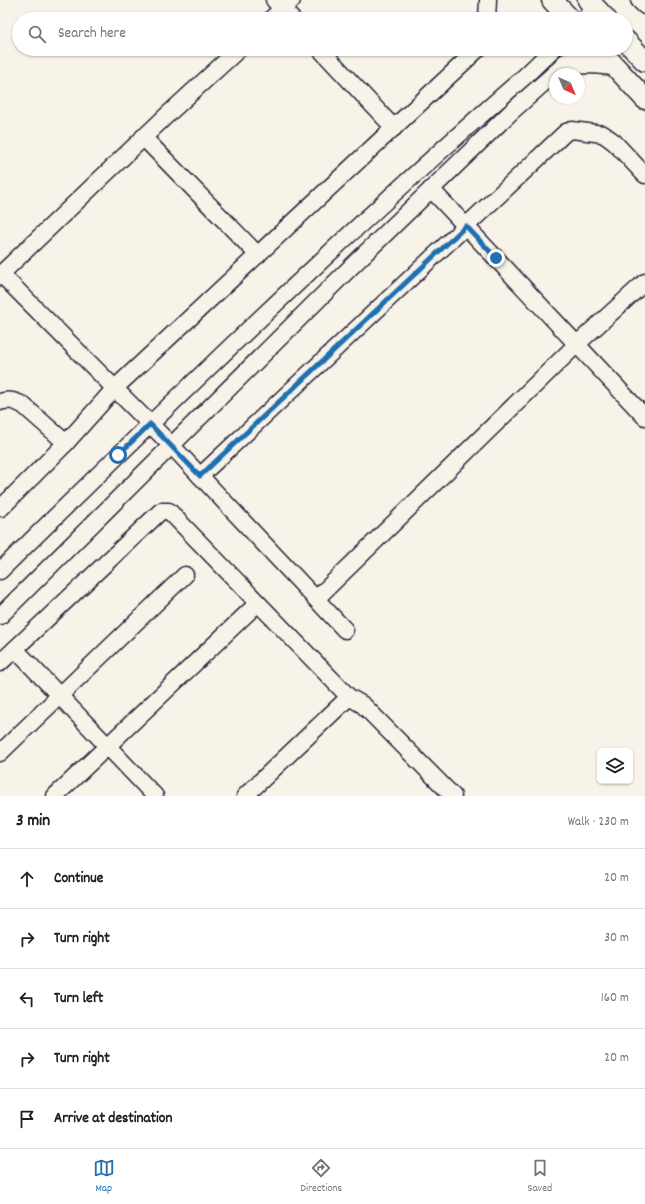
<!DOCTYPE html>
<html lang="en">
<head>
<meta charset="utf-8">
<style>
	:root { --surface:#fff; --page:#f6f6f6; --text:#202124; --muted:#757577; --line:#e0e0e0; --accent:#1f6fb2 }
	body { margin:0; font-family:Dekko,sans-serif; background:var(--page); color:var(--text) }
	.controls { position:absolute; right:12px; bottom:12px; display:grid; overflow:hidden; border-radius:6px; box-shadow:0 1px 3px #0004 }
	.controls button { width:36px; height:36px; display:grid; place-items:center; padding:0; border:0; border-bottom:1px solid var(--line); background:var(--surface); color:var(--text); font:20px sans-serif }
	.compass { position:absolute; left:549px; top:68px; width:36px; height:36px; border-radius:50%; background:var(--surface); box-shadow:0 1px 3px #0004; rotate:136deg }
	.stop { position:absolute; width:12px; height:12px; margin:-9px; border:3px solid #1f6fb2; border-radius:50%; background:#fff }
	.stop.end { background:#1f6fb2; border-color:#fff; box-shadow:0 1px 4px #0008 }
	.list { margin:0; padding:0; list-style:none }
	h2 { display:flex; justify-content:space-between; align-items:center; height:52px; margin:0; padding:0 16px; font-size:17px }
	h2 small { font-size:13px; font-weight:400; color:var(--muted) }
	.list li { display:grid; grid-template-columns:26px 1fr auto; gap:12px; align-items:center; box-sizing:border-box; height:60px; padding:0 16px; border-top:1px solid var(--line) }
	.list b { display:block; font-size:15px; white-space:nowrap }
	.list em { font-size:13px; font-style:normal; color:var(--muted) }
	.icon { flex:none; width:22px; height:22px; fill:none; stroke:currentColor; stroke-width:2; stroke-linecap:round; stroke-linejoin:round }
	.map { position:relative; flex:none; width:645px; height:796px; overflow:hidden }
	.search { position:absolute; background:var(--surface); box-shadow:0 1px 3px #0004; left:12px; right:12px; top:12px; height:44px; display:flex; align-items:center; gap:10px; box-sizing:border-box; padding:0 14px; border-radius:22px; color:var(--muted); font-size:15px }
	.sheet { height:352px; background:var(--surface) }
	nav { display:flex; justify-content:space-around; align-items:center; box-sizing:border-box; height:56px; border-top:1px solid var(--line); background:var(--surface); font-size:11px; color:var(--muted) }
	nav a { display:grid; justify-items:center; gap:2px }
	nav .on { color:var(--accent) }
	.map>svg:first-child { display:block }
	.lines { fill:none; stroke-linecap:round; stroke-linejoin:round }
	.minor-casing { stroke:#22223b; stroke-width:19 }
	.major-casing { stroke:#22223b; stroke-width:23 }
	.minor { stroke:#f7f3e8; stroke-width:16 }
	.major { stroke:#f7f3e8; stroke-width:20 }
	.route { stroke:#1f6fb2; stroke-width:5 }
</style>
</head>
<body>
<div class="map">
<svg width="645" height="796" viewBox="0 0 645 796">
	<rect width="100%" height="100%" fill="#f7f3e8"/>
	<filter id="ink" filterUnits="userSpaceOnUse"><feTurbulence type="fractalNoise" baseFrequency=".025" numOctaves="2"/><feDisplacementMap in="SourceGraphic" scale="8" xChannelSelector="R" yChannelSelector="G"/><feConvolveMatrix kernelMatrix="1 2 1 2 8 2 1 2 1" color-interpolation-filters="sRGB"/></filter>
	<g filter="url(#ink)">
		<g class="lines">
			<defs>
				<g id="minor">
					<polyline points="274,0 292,19"/>
					<polyline points="639,0 645,6"/>
					<polyline points="271,19 292,0"/>
					<polyline points="487,19 488,0"/>
					<polyline points="584,19 595,8"/>
					<polyline points="320,49 394,128"/>
					<polyline points="143,137 258,255"/>
					<polyline points="431,189 645,417"/>
					<polyline points="0,273 172,446 345,630"/>
					<polyline points="1,274 166,116 239,49"/>
					<path d="M 0,402 C 9,399 15,401 23,405 L 66,443"/>
					<polyline points="200,476 566,132 572,130 603,134 614,142 645,175"/>
					<polyline points="0,507 1,508 66,443 115,388 478,49"/>
					<path d="M 0,571 C 171,403 343,235 523,78 L 553,49"/>
					<polyline points="316,599 577,344 645,282"/>
					<polyline points="0,616 354,264 510,113 582,49"/>
					<polyline points="15,649 155,796"/>
					<polyline points="0,663 161,511 169,511 349,697 363,705 453,796"/>
					<polyline points="0,753 185,575"/>
					<polyline points="55,796 258,603"/>
					<polyline points="245,796 349,697"/>
				</g>
				<g id="major">
					<polyline points="552,0 570,19"/>
					<polyline points="588,0 606,19"/>
					<polyline points="626,41 645,61"/>
					<polyline points="599,49 645,99"/>
					<polyline points="566,64 594,63 613,65"/>
				</g>
			</defs>
			<use href="#minor" class="minor-casing"/>
			<use href="#major" class="major-casing"/>
			<use href="#minor" class="minor"/>
			<use href="#major" class="major"/>
		</g>
	</g>
	<g class="lines" filter="url(#ink)">
		<polyline class="route" points="118,455 150,424 200,476 466,226 496,258"/>
	</g>
</svg>
<div class="controls">
<button><svg class="icon" aria-label="layers" viewBox="0 0 24 24"><path d="M12 4l9 5-9 5-9-5zM3 14l9 5 9-5"/></svg></button>
</div>
<svg class="compass" viewBox="-18 -18 36 36"><path d="M0-13l5 13h-10z" fill="#e53935"/><path d="M0 13l5-13h-10z" fill="#757577"/></svg>
<div class="stop" style="left:118px;top:455px"></div>
<div class="stop end" style="left:496px;top:258px"></div>
<div class="search"><svg class="icon" aria-label="search" viewBox="0 0 24 24"><circle cx="10" cy="10" r="6"/><path d="M15 15l6 6"/></svg>Search here</div>
</div>
<section class="sheet">
<h2>3 min<small>Walk · 230 m</small></h2>
<ul class="list">
<li><svg class="icon" aria-label="ahead" viewBox="0 0 24 24"><path d="M12 20V5M6 11l6-6 6 6"/></svg><div><b>Continue</b></div><em>20 m</em></li>
<li><svg class="icon" aria-label="right" viewBox="0 0 24 24"><path d="M7 20v-9h11M14 6l5 5-5 5"/></svg><div><b>Turn right</b></div><em>30 m</em></li>
<li><svg class="icon" aria-label="left" viewBox="0 0 24 24"><path d="M17 20v-9H6M10 6l-5 5 5 5"/></svg><div><b>Turn left</b></div><em>160 m</em></li>
<li><svg class="icon" aria-label="right" viewBox="0 0 24 24"><path d="M7 20v-9h11M14 6l5 5-5 5"/></svg><div><b>Turn right</b></div><em>20 m</em></li>
<li><svg class="icon" aria-label="arrive" viewBox="0 0 24 24"><path d="M6 21V4h12l-3 4 3 4H6"/></svg><div><b>Arrive at destination</b></div></li>
</ul>
</section>
<nav>
<a class="on"><svg class="icon" aria-label="map" viewBox="0 0 24 24"><path d="M3 6l6-2 6 2 6-2v14l-6 2-6-2-6 2zM9 4v14M15 6v14"/></svg>Map</a>
<a><svg class="icon" aria-label="directions" viewBox="0 0 24 24"><path d="M12 3l9 9-9 9-9-9zM9 14v-3h6M13 9l2 2-2 2"/></svg>Directions</a>
<a><svg class="icon" aria-label="saved" viewBox="0 0 24 24"><path d="M7 4h10v16l-5-4-5 4z"/></svg>Saved</a>
</nav>
</body>
</html>
